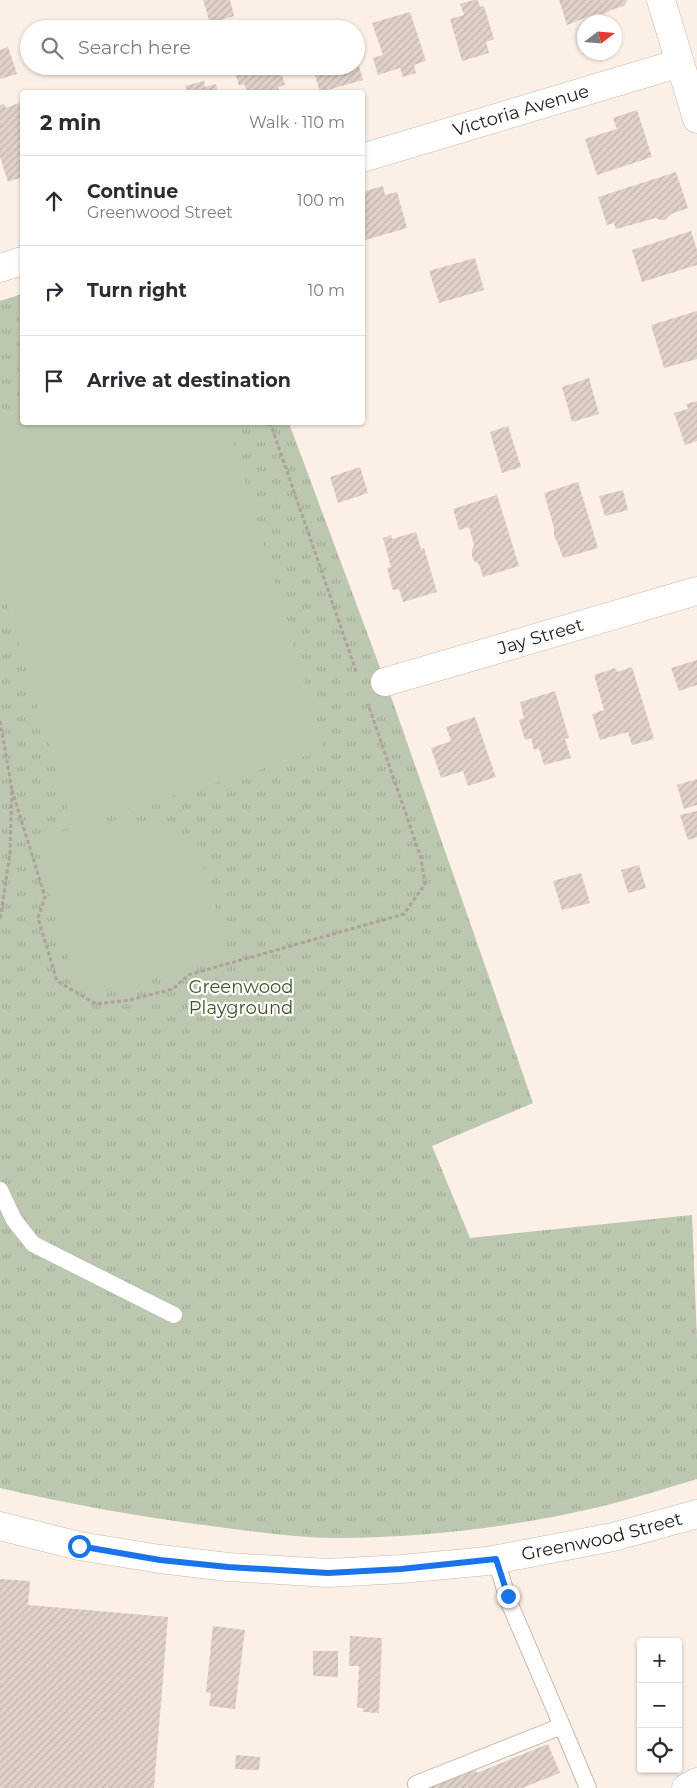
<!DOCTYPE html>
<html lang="en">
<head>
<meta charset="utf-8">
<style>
	:root { --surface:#fff; --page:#f2f2f3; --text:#2b2b33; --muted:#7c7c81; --line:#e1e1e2 }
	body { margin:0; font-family:Montserrat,sans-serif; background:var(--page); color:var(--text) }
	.controls { position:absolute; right:15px; bottom:15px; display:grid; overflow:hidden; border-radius:5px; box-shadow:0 1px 4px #0004 }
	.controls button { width:45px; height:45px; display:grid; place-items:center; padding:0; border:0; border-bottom:1px solid var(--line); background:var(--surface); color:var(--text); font:25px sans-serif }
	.compass { position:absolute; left:577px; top:15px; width:45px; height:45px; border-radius:50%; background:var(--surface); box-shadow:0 1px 4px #0004; rotate:74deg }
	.stop { position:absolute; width:15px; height:15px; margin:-11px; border:4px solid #1a73e8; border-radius:50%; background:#fff }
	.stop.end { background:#1a73e8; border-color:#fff; box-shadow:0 1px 5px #0008 }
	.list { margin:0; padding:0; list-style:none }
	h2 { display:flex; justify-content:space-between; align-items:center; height:65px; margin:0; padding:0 20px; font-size:21px }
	h2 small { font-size:16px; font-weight:400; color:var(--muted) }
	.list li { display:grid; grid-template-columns:32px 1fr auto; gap:15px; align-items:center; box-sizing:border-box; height:90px; padding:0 20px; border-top:1px solid var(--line) }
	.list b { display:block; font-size:19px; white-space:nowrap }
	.list p { margin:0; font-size:16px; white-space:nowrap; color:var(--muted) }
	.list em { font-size:16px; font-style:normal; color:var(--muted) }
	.icon { flex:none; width:28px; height:28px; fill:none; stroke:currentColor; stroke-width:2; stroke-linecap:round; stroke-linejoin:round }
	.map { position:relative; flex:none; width:697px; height:1788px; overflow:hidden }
	.search { position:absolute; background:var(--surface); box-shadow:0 1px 4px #0004; left:20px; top:20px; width:345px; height:55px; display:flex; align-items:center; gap:12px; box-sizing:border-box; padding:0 18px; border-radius:28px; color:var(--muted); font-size:19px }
	.panel { position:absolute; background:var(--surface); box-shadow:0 1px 4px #0004; left:20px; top:90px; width:345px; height:335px; border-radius:5px }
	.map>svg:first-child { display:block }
	.park { fill:url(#park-tufts) }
	.garden { fill:#bbc8af }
	.building { fill:url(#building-hatch) }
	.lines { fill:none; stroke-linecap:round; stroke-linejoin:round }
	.lane-casing { stroke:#c5b7ae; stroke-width:18 }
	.street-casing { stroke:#c5b7ae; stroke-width:29 }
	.secondary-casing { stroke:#c5b7ae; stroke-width:29 }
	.path { stroke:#aca29a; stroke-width:3; stroke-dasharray:4 2.5; stroke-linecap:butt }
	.lane { stroke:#fff; stroke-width:16 }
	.street { stroke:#fff; stroke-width:28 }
	.secondary { stroke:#fff; stroke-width:28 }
	.route { stroke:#1a73e8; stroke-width:6 }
	.labels { text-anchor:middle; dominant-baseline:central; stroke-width:4.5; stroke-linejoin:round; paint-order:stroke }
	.street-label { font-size:18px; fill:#211c19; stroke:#fff }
	.park-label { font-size:18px; fill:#3d5422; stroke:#fff }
</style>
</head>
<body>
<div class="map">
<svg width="697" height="1788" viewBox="0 0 697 1788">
	<defs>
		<pattern id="park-tufts" width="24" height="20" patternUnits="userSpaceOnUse" patternTransform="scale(1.25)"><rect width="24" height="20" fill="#bbc8af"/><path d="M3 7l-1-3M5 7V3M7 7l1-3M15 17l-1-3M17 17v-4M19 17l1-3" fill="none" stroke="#a0ab96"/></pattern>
		<pattern id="building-hatch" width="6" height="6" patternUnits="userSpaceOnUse" patternTransform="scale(1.25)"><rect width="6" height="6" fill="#dfd1c8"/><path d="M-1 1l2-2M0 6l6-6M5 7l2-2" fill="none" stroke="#bfb3ab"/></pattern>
	</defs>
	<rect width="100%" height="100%" fill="#fcefe5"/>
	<path class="park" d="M 22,294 L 22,422 L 289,423 L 394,705 L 533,1103 L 432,1146 L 470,1238 L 692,1215 L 697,1340 L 697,1479 C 664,1489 632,1499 599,1507 C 514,1527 423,1538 336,1538 C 297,1538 258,1532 219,1527 C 146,1518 72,1505 0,1488 L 0,301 Z"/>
	<g class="garden">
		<polygon points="22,408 22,422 228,423 324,751 72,825 0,579 0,414"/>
		<polygon points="125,818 196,839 230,956 97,995 75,983 35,837"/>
	</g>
	<g class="building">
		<polygon points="203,0 230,0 234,16 210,23"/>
		<polygon points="474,0 478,0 480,7 484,6 494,39 486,42 489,53 462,61 450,19 464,15 460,4"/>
		<polygon points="559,0 627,0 624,6 611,10 604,14 595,14 567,25"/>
		<polygon points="410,12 426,61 414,65 416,73 403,77 400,68 378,75 373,58 383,55 372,23"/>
		<polygon points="29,40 29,53 28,54 24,41"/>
		<polygon points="8,47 17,74 0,79 0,50"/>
		<polygon points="357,60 363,80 320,92 312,66 356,66"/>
		<polygon points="239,66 279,66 285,85 278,87 280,92 247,92 244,84 239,86 234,69 239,67"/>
		<polygon points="204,81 205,87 216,84 218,92 187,92 185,86"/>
		<polygon points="22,102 22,177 8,182 0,157 0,105 4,104 6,108"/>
		<polygon points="637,110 652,157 597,175 585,139 617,129 613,118"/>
		<polygon points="676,172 688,208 671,214 665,220 660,220 656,218 616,229 614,223 607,225 598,197"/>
		<polygon points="383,186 385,195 397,192 407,228 362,241 362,192"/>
		<polygon points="691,231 697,250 697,265 642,282 632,250"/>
		<polygon points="475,258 484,290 439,303 429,271"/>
		<polygon points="697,311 697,359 664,368 651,325"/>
		<polygon points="589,378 599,414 572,422 562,387"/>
		<polygon points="697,401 697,441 685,445 674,413 688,409 686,404"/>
		<polygon points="508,426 521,467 502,473 490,432"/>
		<polygon points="360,467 368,493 338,503 330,477"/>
		<polygon points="578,482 598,548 563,558 558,544 554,536 554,528 544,493"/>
		<polygon points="623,490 628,510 605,516 599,496"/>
		<polygon points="497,495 519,566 483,577 479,564 474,561 472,556 472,550 474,545 469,527 459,530 453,509"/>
		<polygon points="416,532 421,549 424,548 437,592 403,602 399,589 393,590 387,568 391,567 383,538 391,535 392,539"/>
		<polygon points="697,660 697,685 679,691 671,668"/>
		<polygon points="632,667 654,739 632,745 628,732 600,740 592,714 604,710 594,675 615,668 617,672"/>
		<polygon points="555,691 569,738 565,739 571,758 544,765 539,748 534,750 531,738 525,740 519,720 524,718 520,702"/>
		<polygon points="475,717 496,777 468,786 463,771 441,778 431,748 451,741 446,727"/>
		<polygon points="697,779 697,805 684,809 677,785"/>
		<polygon points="697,811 697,837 688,840 680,815"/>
		<polygon points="639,865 646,888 628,893 621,870"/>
		<polygon points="581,873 590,903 562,910 553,881"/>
		<polygon points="0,1579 30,1581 28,1605 168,1617 154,1788 0,1788"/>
		<polygon points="213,1626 245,1630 235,1709 209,1706 211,1693 206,1692"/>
		<polygon points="350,1636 382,1638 379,1713 363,1712 363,1708 357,1708 359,1666 349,1666"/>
		<polygon points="313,1651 338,1651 338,1677 313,1676"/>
		<polygon points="548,1744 560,1773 522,1788 427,1788 475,1768 477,1773"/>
		<polygon points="236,1755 260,1757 259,1770 235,1769"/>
	</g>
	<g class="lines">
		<defs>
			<g id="lane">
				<polyline points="0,1190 14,1220 33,1244 174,1315"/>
				<polyline points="496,1559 508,1600 562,1726"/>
				<polyline points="416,1784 562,1726 588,1788"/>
			</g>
			<g id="street">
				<polyline points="661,0 697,119"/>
				<path id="s1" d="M 362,158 L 680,63"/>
				<polyline points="0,268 22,261"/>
				<path id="s2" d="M 385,682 L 697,591"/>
				<polyline points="686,1788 697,1782"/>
			</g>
			<g id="secondary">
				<path id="s3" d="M 0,1526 L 79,1546 L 160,1559 L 228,1567 L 328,1573 L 401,1569 L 488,1561 L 613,1537 L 697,1514"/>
			</g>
		</defs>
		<use href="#lane" class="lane-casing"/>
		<use href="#street" class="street-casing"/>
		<use href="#secondary" class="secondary-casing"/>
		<g class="path">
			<polyline points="270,422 357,674"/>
			<polyline points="0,721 12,790 10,853 0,921"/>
			<polyline points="12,790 45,897 38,918 57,981 96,1004 130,1000 173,989 188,975 404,914 425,884 421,858 368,704"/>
		</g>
		<use href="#lane" class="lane"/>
		<use href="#street" class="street"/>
		<use href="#secondary" class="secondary"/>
	</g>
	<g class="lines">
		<polyline class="route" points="79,1546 160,1560 228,1567 328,1573 401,1569 496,1559 508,1596"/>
	</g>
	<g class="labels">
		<g class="street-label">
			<text stroke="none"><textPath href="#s1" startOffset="166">Victoria Avenue</textPath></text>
			<text stroke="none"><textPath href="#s2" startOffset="162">Jay Street</textPath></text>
			<text stroke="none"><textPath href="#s3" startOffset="609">Greenwood Street</textPath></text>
		</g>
		<g class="park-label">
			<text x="241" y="987">Greenwood<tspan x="241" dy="21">Playground</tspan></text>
		</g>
	</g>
</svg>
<div class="controls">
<button>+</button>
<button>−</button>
<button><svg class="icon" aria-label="locate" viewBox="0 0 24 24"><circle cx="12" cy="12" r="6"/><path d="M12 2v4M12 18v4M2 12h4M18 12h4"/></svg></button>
</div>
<svg class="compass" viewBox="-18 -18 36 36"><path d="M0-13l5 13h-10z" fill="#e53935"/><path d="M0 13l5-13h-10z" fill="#7c7c81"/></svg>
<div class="stop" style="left:79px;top:1546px"></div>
<div class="stop end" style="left:508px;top:1596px"></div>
<div class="search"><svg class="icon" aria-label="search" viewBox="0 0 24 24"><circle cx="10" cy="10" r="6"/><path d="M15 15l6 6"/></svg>Search here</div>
<section class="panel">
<h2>2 min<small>Walk · 110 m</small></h2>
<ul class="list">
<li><svg class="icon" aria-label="ahead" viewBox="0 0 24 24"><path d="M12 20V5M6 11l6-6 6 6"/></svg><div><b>Continue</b><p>Greenwood Street</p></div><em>100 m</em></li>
<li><svg class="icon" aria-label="right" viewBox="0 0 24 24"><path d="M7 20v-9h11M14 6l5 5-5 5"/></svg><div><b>Turn right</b></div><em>10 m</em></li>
<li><svg class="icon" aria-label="arrive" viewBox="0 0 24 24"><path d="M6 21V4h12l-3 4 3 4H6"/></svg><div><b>Arrive at destination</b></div></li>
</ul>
</section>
</div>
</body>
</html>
